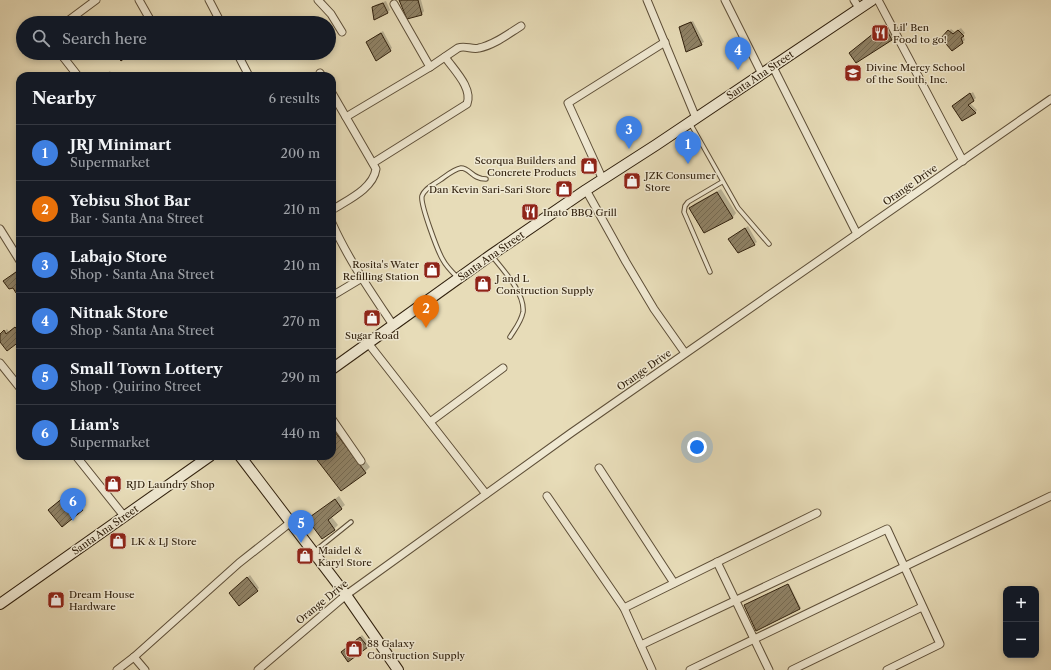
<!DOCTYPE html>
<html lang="en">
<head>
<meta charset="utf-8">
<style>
	:root { --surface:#171b24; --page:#20242c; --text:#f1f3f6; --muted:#9ea1a6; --line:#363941; --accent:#c59692 }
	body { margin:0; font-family:"Libre Caslon Text",serif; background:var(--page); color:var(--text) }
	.controls { position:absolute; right:12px; bottom:12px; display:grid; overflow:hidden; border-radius:8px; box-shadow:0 2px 6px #0003 }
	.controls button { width:36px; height:36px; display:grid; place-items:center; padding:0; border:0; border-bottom:1px solid var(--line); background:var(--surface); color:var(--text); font:20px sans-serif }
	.you { position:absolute; left:697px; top:447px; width:14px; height:14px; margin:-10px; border:3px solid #fff; border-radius:50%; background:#1a73e8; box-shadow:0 0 0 6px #1a73e833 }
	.badge { display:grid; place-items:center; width:26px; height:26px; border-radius:50%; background:var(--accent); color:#fff; font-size:13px; font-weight:700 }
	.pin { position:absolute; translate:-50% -33px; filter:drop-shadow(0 1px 2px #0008) }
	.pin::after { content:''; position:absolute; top:21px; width:14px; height:12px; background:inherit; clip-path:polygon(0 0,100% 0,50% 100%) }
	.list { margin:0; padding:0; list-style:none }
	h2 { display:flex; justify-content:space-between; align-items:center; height:52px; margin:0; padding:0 16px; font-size:17px }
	h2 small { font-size:13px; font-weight:400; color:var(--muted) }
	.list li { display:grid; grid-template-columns:26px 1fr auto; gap:12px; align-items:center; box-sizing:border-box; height:56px; padding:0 16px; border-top:1px solid var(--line) }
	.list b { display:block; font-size:15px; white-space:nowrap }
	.list p { margin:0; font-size:13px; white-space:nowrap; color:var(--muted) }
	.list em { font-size:13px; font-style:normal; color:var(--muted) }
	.icon { flex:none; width:22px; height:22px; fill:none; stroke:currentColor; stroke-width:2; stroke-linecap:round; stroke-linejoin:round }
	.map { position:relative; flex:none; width:1051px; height:670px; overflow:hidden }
	.search { position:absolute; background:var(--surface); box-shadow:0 2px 6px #0003; left:16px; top:16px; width:320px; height:44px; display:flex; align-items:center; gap:10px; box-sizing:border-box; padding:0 14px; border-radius:22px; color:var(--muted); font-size:15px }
	.panel { position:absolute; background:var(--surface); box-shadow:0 2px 6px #0003; left:16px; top:72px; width:320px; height:388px; border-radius:12px }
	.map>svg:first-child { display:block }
	.shadow { fill:#0003 }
	.building { fill:url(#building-hatch); stroke:#30200d }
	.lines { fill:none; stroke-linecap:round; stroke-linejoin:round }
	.lane-casing { stroke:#5e4f38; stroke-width:5.5 }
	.street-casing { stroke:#5e4f38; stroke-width:9 }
	.secondary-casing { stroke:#30200d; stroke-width:12 }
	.lane { stroke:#efe8d1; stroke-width:3.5 }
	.street { stroke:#efe8d1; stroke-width:7 }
	.secondary { stroke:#efe8d1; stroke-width:10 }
	.labels { text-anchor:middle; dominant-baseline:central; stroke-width:3; stroke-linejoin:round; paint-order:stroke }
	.poi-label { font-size:10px; fill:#30200d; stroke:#efe8d1; text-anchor:start }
	.street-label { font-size:10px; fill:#30200d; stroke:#efe8d1 }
</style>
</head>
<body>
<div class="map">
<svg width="1051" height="670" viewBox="0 0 1051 670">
	<defs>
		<pattern id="building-hatch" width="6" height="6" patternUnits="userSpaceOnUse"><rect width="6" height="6" fill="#8f8266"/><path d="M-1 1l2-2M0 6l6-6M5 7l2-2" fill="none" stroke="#756a52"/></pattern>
	</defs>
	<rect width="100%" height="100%" fill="#e7dcb8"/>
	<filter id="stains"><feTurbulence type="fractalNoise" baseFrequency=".005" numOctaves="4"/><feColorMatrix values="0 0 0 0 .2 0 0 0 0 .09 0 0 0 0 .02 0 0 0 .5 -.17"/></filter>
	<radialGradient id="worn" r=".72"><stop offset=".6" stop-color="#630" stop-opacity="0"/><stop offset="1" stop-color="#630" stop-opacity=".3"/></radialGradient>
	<g class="shadow">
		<polygon points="400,0 421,0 424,11 422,14 408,18"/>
		<polygon points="386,1 390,10 388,12 373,8 375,5"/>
		<polygon points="693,21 704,42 686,51 680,28 682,25"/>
		<polygon points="890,21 897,34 891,39 850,53"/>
		<polygon points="961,28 965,33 963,35 965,40 952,50 942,38 951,29 955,32"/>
		<polygon points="383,31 392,48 390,50 369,40"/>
		<polygon points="110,71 113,76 103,76"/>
		<polygon points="973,92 976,98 970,103 977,110 975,113 956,104"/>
		<polygon points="721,189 736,213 733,217 704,232 690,208 694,204"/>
		<polygon points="748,226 757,242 754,244 729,239"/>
		<polygon points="18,270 20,272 20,290 13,287 6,279"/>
		<polygon points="18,325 20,328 20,340 0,340 0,335 7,329 9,332"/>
		<polygon points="332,416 370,467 365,472 316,456 332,456"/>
		<polygon points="73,490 86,505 62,526 53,507"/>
		<polygon points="339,496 345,505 331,516 338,525 334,529 308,519"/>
		<polygon points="250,575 259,588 239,604 231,593"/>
		<polygon points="789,584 801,608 800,609 746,604"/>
		<polygon points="362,635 369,644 367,646 344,650"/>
	</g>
	<g class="building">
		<polygon points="399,0 418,0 422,15 407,19"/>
		<polygon points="383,3 388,13 374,20 372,7"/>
		<polygon points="691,22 702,45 686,52 679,27"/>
		<polygon points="884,25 892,40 856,63 849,53"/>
		<polygon points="948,30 953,34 958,30 964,36 961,38 963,43 952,51 941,38"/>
		<polygon points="381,33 391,51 376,61 366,42"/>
		<polygon points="115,53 131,53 121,61"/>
		<polygon points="970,93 974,101 968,105 976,113 962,121 952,106"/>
		<polygon points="717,192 733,218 704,233 689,208"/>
		<polygon points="745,228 755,245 738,253 728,239"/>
		<polygon points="16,272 20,278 20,291 16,293 13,288 9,289 3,281"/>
		<polygon points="15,327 20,333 20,341 7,351 0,342 0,334 4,330 6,334"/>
		<polygon points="332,428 366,473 341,491 314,456 332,456"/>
		<polygon points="69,493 83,510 62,527 48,510"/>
		<polygon points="335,499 342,509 328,520 335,530 322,539 307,519"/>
		<polygon points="247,577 258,591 239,606 229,593"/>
		<polygon points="788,584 800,609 756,631 744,605"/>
		<polygon points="360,637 368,647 348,662 341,652"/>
	</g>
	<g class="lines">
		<defs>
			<g id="lane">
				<polyline points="690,123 738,208 769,244"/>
				<path d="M 492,256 C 503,270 525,293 523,312 C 521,322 515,329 510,337"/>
				<polyline points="710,272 684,212 685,206 688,202 722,182"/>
				<path d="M 457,277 C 452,272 446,266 443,260 C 438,252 420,204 422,196 C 424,189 434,184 440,180 C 446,176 454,169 461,168 C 470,168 472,179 486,179"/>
				<polyline points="315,551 351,522"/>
			</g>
			<g id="street">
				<polyline points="139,0 152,23"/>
				<polyline points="209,0 221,23"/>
				<polyline points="318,0 331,14 342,32"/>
				<polyline points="647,0 696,118"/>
				<polyline points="725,0 762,74"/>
				<polyline points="854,0 859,8"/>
				<polyline points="878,0 963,161"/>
				<polyline points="394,4 430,67"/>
				<polyline points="65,23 96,0"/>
				<polyline points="60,53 78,76"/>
				<polyline points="237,53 249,76"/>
				<polyline points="773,67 857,234"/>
				<polyline points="320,73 322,76"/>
				<path d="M 332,93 L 376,169 C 373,189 347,200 332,210"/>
				<path d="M 346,117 L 430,67 L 458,48 C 465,45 472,50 479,48 C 494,45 508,34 521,26"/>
				<path d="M 373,163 L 467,104 C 473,88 454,70 445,57"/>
				<polyline points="603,180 568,103 665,42"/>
				<polyline points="586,190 626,262 654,309 685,353"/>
				<path d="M 332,223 C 348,259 371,292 393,325"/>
				<polyline points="0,229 20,261"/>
				<polyline points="332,296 362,278"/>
				<polyline points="368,343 486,494"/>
				<polyline points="0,363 20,388"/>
				<polyline points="332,419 361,461"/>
				<polyline points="430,422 503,368"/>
				<polyline points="76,456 124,516"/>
				<polyline points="599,468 674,583"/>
				<polyline points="547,496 624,608 652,670"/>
				<polyline points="717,562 769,670"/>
				<polyline points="624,608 817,513"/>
				<polyline points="641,645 887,529 940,644 887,670"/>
				<polyline points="134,657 145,670"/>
				<polyline points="117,670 134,657 239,563 291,522"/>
				<polyline points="258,670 346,595 571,433 1051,99"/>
				<polyline points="690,670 1051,496"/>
				<polyline points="792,670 922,607"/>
			</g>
			<g id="secondary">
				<polyline points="332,369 491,255 586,190 656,145 872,0"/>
				<polyline points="240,456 346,595 398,670"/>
				<polyline points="0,604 210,456"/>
			</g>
		</defs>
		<use href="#lane" class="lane-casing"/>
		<use href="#street" class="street-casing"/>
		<use href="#secondary" class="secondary-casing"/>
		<use href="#lane" class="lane"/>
		<use href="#street" class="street"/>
		<use href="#secondary" class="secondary"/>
	</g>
	<defs>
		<symbol id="restaurant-square" viewBox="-11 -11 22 22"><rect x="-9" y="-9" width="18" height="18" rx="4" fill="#8f2418" stroke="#efe8d1"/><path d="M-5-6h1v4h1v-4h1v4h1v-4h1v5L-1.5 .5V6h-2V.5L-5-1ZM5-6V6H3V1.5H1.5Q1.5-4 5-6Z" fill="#fff"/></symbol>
		<symbol id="school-square" viewBox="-11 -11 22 22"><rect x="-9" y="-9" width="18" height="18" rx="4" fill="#8f2418" stroke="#efe8d1"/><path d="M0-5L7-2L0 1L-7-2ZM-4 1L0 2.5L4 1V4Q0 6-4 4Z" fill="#fff"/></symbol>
		<symbol id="shop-square" viewBox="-11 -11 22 22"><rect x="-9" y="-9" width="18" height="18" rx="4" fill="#8f2418" stroke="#efe8d1"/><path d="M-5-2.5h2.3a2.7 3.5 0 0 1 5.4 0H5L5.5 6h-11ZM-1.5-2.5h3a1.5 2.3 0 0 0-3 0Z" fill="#fff"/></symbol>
	</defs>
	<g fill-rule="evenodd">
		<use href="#restaurant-square" x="870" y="23" width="20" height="20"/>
		<use href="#school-square" x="843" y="63" width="20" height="20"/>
		<use href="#shop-square" x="579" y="156" width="20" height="20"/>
		<use href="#shop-square" x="622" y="171" width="20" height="20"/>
		<use href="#shop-square" x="554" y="179" width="20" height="20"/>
		<use href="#restaurant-square" x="520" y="202" width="20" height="20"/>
		<use href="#shop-square" x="422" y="260" width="20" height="20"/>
		<use href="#shop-square" x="473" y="274" width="20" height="20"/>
		<use href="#shop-square" x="362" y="308" width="20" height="20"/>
		<use href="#shop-square" x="103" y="474" width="20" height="20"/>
		<use href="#shop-square" x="108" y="531" width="20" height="20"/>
		<use href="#shop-square" x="295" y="546" width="20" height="20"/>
		<use href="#shop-square" x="46" y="590" width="20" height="20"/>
		<use href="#shop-square" x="344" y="639" width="20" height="20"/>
	</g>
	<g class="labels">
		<g class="poi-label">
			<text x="893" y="27">Lil' Ben<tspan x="893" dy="12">Food to go!</tspan></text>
			<text x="866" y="67">Divine Mercy School<tspan x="866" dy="12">of the South, Inc.</tspan></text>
			<text x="576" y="160" text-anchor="end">Scorqua Builders and<tspan x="576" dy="12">Concrete Products</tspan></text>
			<text x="645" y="175">JZK Consumer<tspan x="645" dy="12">Store</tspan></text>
			<text x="551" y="189" text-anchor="end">Dan Kevin Sari-Sari Store</text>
			<text x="543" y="212">Inato BBQ Grill</text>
			<text x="419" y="264" text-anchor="end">Rosita's Water<tspan x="419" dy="12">Refilling Station</tspan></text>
			<text x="496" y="278">J and L<tspan x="496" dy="12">Construction Supply</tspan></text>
			<text x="372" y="335" text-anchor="middle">Sugar Road</text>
			<text x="126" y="484">RJD Laundry Shop</text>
			<text x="131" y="541">LK &amp; LJ Store</text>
			<text x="318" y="550">Maidel &amp;<tspan x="318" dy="12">Karyl Store</tspan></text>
			<text x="69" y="594">Dream House<tspan x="69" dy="12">Hardware</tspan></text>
			<text x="367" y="643">88 Galaxy<tspan x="367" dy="12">Construction Supply</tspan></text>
		</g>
		<g class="street-label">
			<text transform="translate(760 75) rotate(-34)">Santa Ana Street</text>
			<text transform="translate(910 185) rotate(-35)">Orange Drive</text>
			<text transform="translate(491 256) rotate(-35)">Santa Ana Street</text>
			<text transform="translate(644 370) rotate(-35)">Orange Drive</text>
			<text transform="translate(105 530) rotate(-35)">Santa Ana Street</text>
			<text transform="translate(322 602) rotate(-39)">Orange Drive</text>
		</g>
	</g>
	<rect width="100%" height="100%" filter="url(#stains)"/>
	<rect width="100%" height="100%" fill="url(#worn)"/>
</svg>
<div class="controls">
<button>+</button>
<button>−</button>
</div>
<div class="you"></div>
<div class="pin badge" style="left:688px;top:164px;background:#3f7fe0">1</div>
<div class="pin badge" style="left:426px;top:328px;background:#e8710a">2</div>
<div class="pin badge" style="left:629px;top:149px;background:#3f7fe0">3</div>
<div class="pin badge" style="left:738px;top:70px;background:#3f7fe0">4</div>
<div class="pin badge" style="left:301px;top:543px;background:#3f7fe0">5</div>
<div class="pin badge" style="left:73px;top:521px;background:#3f7fe0">6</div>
<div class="search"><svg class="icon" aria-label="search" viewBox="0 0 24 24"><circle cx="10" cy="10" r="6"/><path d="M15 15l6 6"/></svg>Search here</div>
<section class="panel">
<h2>Nearby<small>6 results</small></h2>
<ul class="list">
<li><span class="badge" style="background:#3f7fe0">1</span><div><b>JRJ Minimart</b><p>Supermarket</p></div><em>200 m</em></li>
<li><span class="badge" style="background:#e8710a">2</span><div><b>Yebisu Shot Bar</b><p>Bar · Santa Ana Street</p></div><em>210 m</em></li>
<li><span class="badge" style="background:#3f7fe0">3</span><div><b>Labajo Store</b><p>Shop · Santa Ana Street</p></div><em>210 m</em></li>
<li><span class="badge" style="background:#3f7fe0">4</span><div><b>Nitnak Store</b><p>Shop · Santa Ana Street</p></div><em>270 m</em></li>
<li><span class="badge" style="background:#3f7fe0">5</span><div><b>Small Town Lottery</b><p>Shop · Quirino Street</p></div><em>290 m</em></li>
<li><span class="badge" style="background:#3f7fe0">6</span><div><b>Liam's</b><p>Supermarket</p></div><em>440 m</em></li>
</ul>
</section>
</div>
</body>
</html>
